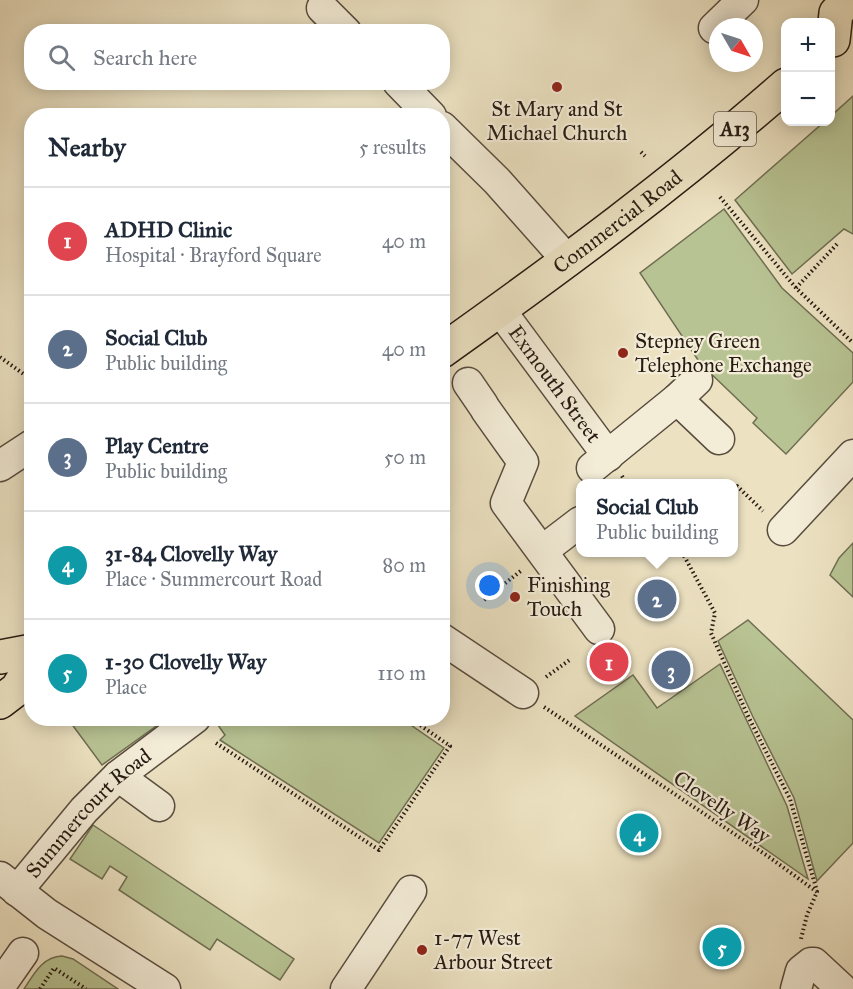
<!DOCTYPE html>
<html lang="en">
<head>
<meta charset="utf-8">
<style>
	:root { --surface:#fff; --page:#f2f2f3; --text:#1f2937; --muted:#747a83; --line:#e0e1e3; --accent:#b45309 }
	body { margin:0; font-family:"IM FELL Great Primer",serif; background:var(--page); color:var(--text) }
	.controls { position:absolute; right:18px; top:18px; display:grid; overflow:hidden; border-radius:12px; box-shadow:0 3px 15px #0003 }
	.controls button { width:54px; height:54px; display:grid; place-items:center; padding:0; border:0; border-bottom:2px solid var(--line); background:var(--surface); color:var(--text); font:30px sans-serif }
	.compass { position:absolute; left:709px; top:18px; width:54px; height:54px; border-radius:50%; background:var(--surface); box-shadow:0 3px 15px #0003; rotate:129deg }
	.you { position:absolute; left:490px; top:586px; width:21px; height:21px; margin:-15px; border:4px solid #fff; border-radius:50%; background:#1a73e8; box-shadow:0 0 0 9px #1a73e833 }
	.badge { display:grid; place-items:center; width:39px; height:39px; border-radius:50%; background:var(--accent); color:#fff; font-size:20px; font-weight:700 }
	.pin { position:absolute; translate:-50% -50%; border:3px solid #fff; box-shadow:0 2px 6px #0006 }
	.popup { position:absolute; left:576px; top:479px; width:162px; height:78px; box-sizing:border-box; display:grid; place-content:center; border-radius:12px; background:var(--surface); filter:drop-shadow(0 2px 4px #0005); font-size:20px; white-space:nowrap; color:var(--muted) }
	.popup b { font-size:22px; color:var(--text) }
	.popup::after { content:''; position:absolute; left:50%; top:100%; margin-left:-12px; border:12px solid transparent; border-top-color:var(--surface) }
	.list { margin:0; padding:0; list-style:none }
	h2 { display:flex; justify-content:space-between; align-items:center; height:78px; margin:0; padding:0 24px; font-size:26px }
	h2 small { font-size:20px; font-weight:400; color:var(--muted) }
	.list li { display:grid; grid-template-columns:39px 1fr auto; gap:18px; align-items:center; box-sizing:border-box; height:108px; padding:0 24px; border-top:2px solid var(--line) }
	.list b { display:block; font-size:22px; white-space:nowrap }
	.list p { margin:0; font-size:20px; white-space:nowrap; color:var(--muted) }
	.list em { font-size:20px; font-style:normal; color:var(--muted) }
	.icon { flex:none; width:33px; height:33px; fill:none; stroke:currentColor; stroke-width:2; stroke-linecap:round; stroke-linejoin:round }
	.map { position:relative; flex:none; width:853px; height:989px; overflow:hidden }
	.search { position:absolute; background:var(--surface); box-shadow:0 3px 15px #0003; left:24px; top:24px; width:426px; height:66px; display:flex; align-items:center; gap:15px; box-sizing:border-box; padding:0 21px; border-radius:24px; color:var(--muted); font-size:22px }
	.panel { position:absolute; background:var(--surface); box-shadow:0 3px 15px #0003; left:24px; top:108px; width:426px; height:618px; border-radius:24px }
	.map>svg:first-child { display:block }
	.green { fill:#b8c393; stroke:#6f6e52; stroke-width:1.5 }
	.lines { fill:none; stroke-linecap:round; stroke-linejoin:round }
	.minor-casing { stroke:#584c3e; stroke-width:33 }
	.highway-casing { stroke:#261a12; stroke-width:36 }
	.path { stroke:#261a12; stroke-width:4; stroke-dasharray:1.5 3; stroke-linecap:butt }
	.minor { stroke:#f3ecd7; stroke-width:30 }
	.highway { stroke:#ece2c2; stroke-width:33 }
	.poi-dot { fill:#8f2418; stroke:#f3ecd7; stroke-width:2 }
	.labels { text-anchor:middle; dominant-baseline:central; stroke-width:4.5; stroke-linejoin:round; paint-order:stroke }
	.shield { fill:#f3ecd7; stroke:#64594d; stroke-width:1.5 }
	.shield-label { font-size:20px; font-weight:bold; fill:#261a12 }
	.poi-label { font-size:21px; fill:#261a12; stroke:#f3ecd7; text-anchor:start }
	.street-label { font-size:21px; fill:#261a12; stroke:#f3ecd7 }
</style>
</head>
<body>
<div class="map">
<svg width="853" height="989" viewBox="0 0 853 989">
	<rect width="100%" height="100%" fill="#ece2c2"/>
	<filter id="stains"><feTurbulence type="fractalNoise" baseFrequency=".00333" numOctaves="4"/><feColorMatrix values="0 0 0 0 .2 0 0 0 0 .09 0 0 0 0 .02 0 0 0 .5 -.17"/></filter>
	<radialGradient id="worn" r=".72"><stop offset=".6" stop-color="#630" stop-opacity="0"/><stop offset="1" stop-color="#630" stop-opacity=".3"/></radialGradient>
	<g class="green">
		<polygon points="853,96 853,234 844,229 792,274 735,200 824,122 830,122 831,116"/>
		<polygon points="724,209 782,288 853,353 853,382 786,454 753,423 757,418 700,363 640,273"/>
		<polygon points="853,543 853,597 830,575 839,558"/>
		<polygon points="748,620 853,720 853,843 817,881 794,798 753,717 718,641"/>
		<polygon points="720,664 787,806 808,879 575,716 633,675 657,708"/>
		<polygon points="219,718 402,719 444,748 379,843 220,740 225,735 215,721"/>
		<polygon points="68,719 166,719 102,765"/>
		<polygon points="93,825 294,959 280,980 217,939 210,950 119,890 127,877 110,866 102,879 70,859"/>
		<path d="M 62,956 L 73,959 L 118,989 L 24,989 C 34,974 42,957 62,956 Z"/>
	</g>
	<g class="lines">
		<defs>
			<g id="minor">
				<polyline points="322,8 346,32"/>
				<polyline points="714,28 743,0"/>
				<polyline points="398,82 431,116"/>
				<polyline points="442,127 497,181 568,261"/>
				<path id="s1" d="M 500,310 L 608,456"/>
				<polyline points="468,383 483,405"/>
				<polyline points="677,399 719,439"/>
				<polyline points="486,410 523,462 506,503 599,629"/>
				<polyline points="0,466 32,445"/>
				<polyline points="592,468 677,399 697,380"/>
				<polyline points="783,530 853,455"/>
				<polyline points="542,551 580,522"/>
				<polyline points="442,639 523,693"/>
				<polyline points="118,776 159,806"/>
				<polyline points="0,877 47,914 165,989"/>
				<path id="s2" d="M 17,891 L 84,810 L 118,776 L 195,718"/>
				<polyline points="0,986 23,953"/>
				<polyline points="346,989 411,891"/>
				<polyline points="796,989 801,971 811,963 814,963 842,989"/>
			</g>
			<g id="highway">
				<polyline points="833,40 836,13 848,0"/>
				<path id="s3" d="M 442,351 C 560,267 677,181 786,85"/>
				<polyline points="0,657 32,651"/>
				<polyline points="0,702 17,689 32,665"/>
			</g>
		</defs>
		<use href="#minor" class="minor-casing"/>
		<use href="#highway" class="highway-casing"/>
		<g class="path">
			<polyline points="641,152 645,156"/>
			<polyline points="720,197 796,288 853,343"/>
			<polyline points="796,288 838,243"/>
			<polyline points="0,357 25,375 32,383"/>
			<polyline points="622,476 627,484"/>
			<polyline points="734,490 737,486 763,511"/>
			<polyline points="682,552 715,613 711,633 748,716 790,799 817,891"/>
			<polyline points="484,600 522,570"/>
			<polyline points="546,677 571,659"/>
			<polyline points="544,707 769,857 817,892 807,915 801,939"/>
			<polyline points="216,743 379,850 450,746 410,718"/>
			<polyline points="40,989 54,968 86,989"/>
		</g>
		<use href="#minor" class="minor"/>
		<use href="#highway" class="highway"/>
	</g>
	<g class="poi-dot">
		<circle cx="557" cy="87" r="6"/>
		<circle cx="623" cy="353" r="6"/>
		<circle cx="515" cy="597" r="6"/>
		<circle cx="422" cy="950" r="6"/>
	</g>
	<g class="labels">
		<rect class="shield" x="714" y="112" width="42" height="34" rx="4.5"/>
		<g class="shield-label">
			<text x="735" y="129">A13</text>
		</g>
		<g class="poi-label">
			<text x="557" y="109" text-anchor="middle">St Mary and St<tspan x="557" dy="24">Michael Church</tspan></text>
			<text x="635" y="341">Stepney Green<tspan x="635" dy="24">Telephone Exchange</tspan></text>
			<text x="527" y="585">Finishing<tspan x="527" dy="24">Touch</tspan></text>
			<text x="434" y="938">1-77 West<tspan x="434" dy="24">Arbour Street</tspan></text>
		</g>
		<g class="street-label">
			<text stroke="none"><textPath href="#s3" startOffset="218">Commercial Road</textPath></text>
			<text stroke="none"><textPath href="#s1" startOffset="92">Exmouth Street</textPath></text>
			<text transform="translate(722 807) rotate(34)">Clovelly Way</text>
			<text stroke="none"><textPath href="#s2" startOffset="106">Summercourt Road</textPath></text>
		</g>
	</g>
	<rect width="100%" height="100%" filter="url(#stains)"/>
	<rect width="100%" height="100%" fill="url(#worn)"/>
</svg>
<div class="controls">
<button>+</button>
<button>−</button>
</div>
<svg class="compass" viewBox="-18 -18 36 36"><path d="M0-13l5 13h-10z" fill="#e53935"/><path d="M0 13l5-13h-10z" fill="#747a83"/></svg>
<div class="you"></div>
<div class="pin badge" style="left:609px;top:662px;background:#e0444e">1</div>
<div class="pin badge" style="left:657px;top:599px;background:#5c6f8a">2</div>
<div class="popup"><b>Social Club</b>Public building</div>
<div class="pin badge" style="left:671px;top:670px;background:#5c6f8a">3</div>
<div class="pin badge" style="left:639px;top:833px;background:#0f9aa8">4</div>
<div class="pin badge" style="left:722px;top:947px;background:#0f9aa8">5</div>
<div class="search"><svg class="icon" aria-label="search" viewBox="0 0 24 24"><circle cx="10" cy="10" r="6"/><path d="M15 15l6 6"/></svg>Search here</div>
<section class="panel">
<h2>Nearby<small>5 results</small></h2>
<ul class="list">
<li><span class="badge" style="background:#e0444e">1</span><div><b>ADHD Clinic</b><p>Hospital · Brayford Square</p></div><em>40 m</em></li>
<li><span class="badge" style="background:#5c6f8a">2</span><div><b>Social Club</b><p>Public building</p></div><em>40 m</em></li>
<li><span class="badge" style="background:#5c6f8a">3</span><div><b>Play Centre</b><p>Public building</p></div><em>50 m</em></li>
<li><span class="badge" style="background:#0f9aa8">4</span><div><b>31-84 Clovelly Way</b><p>Place · Summercourt Road</p></div><em>80 m</em></li>
<li><span class="badge" style="background:#0f9aa8">5</span><div><b>1-30 Clovelly Way</b><p>Place</p></div><em>110 m</em></li>
</ul>
</section>
</div>
</body>
</html>
